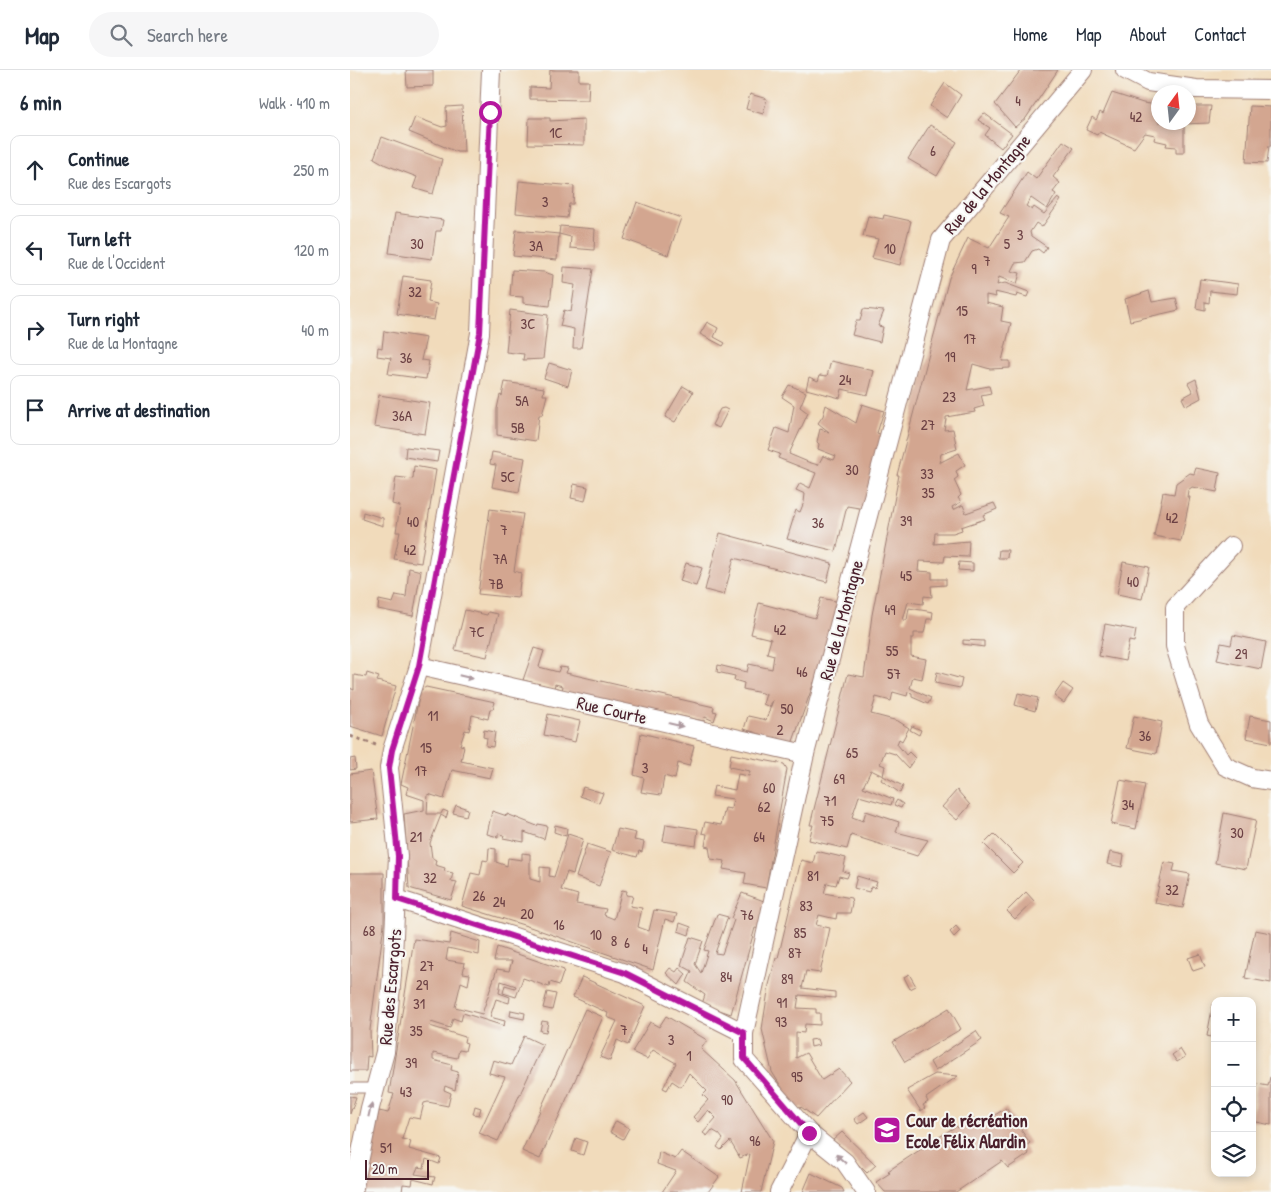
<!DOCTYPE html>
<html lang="en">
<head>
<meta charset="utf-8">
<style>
	:root { --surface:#fff; --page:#f6f6f7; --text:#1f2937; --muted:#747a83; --line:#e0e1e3 }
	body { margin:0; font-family:"Patrick Hand",sans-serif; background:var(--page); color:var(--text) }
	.controls { position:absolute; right:15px; bottom:15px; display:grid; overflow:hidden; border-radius:10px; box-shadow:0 2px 8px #0003 }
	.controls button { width:45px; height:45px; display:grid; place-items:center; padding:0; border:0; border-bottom:1px solid var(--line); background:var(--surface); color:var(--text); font:25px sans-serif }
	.compass { position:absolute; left:801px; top:15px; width:45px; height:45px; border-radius:50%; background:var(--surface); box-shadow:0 2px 8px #0003; rotate:15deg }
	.scale { position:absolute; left:15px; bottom:12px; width:64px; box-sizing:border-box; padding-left:5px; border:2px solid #4a1f2b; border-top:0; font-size:14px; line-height:18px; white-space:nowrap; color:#4a1f2b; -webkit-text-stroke:4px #f6f6f2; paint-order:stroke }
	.stop { position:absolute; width:15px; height:15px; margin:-11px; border:4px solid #b5179e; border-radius:50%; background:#fff }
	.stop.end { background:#b5179e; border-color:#fff; box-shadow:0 1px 5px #0008 }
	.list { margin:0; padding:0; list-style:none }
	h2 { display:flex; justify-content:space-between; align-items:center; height:65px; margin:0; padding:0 20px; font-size:21px }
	h2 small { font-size:16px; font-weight:400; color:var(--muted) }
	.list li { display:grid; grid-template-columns:32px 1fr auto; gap:15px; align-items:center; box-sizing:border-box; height:70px; margin:0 10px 10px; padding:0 10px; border:1px solid var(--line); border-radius:10px }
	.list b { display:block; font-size:19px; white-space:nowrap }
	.list p { margin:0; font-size:16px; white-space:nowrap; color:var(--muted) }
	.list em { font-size:16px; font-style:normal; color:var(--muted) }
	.icon { flex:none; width:28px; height:28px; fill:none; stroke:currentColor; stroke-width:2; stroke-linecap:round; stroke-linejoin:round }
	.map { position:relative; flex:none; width:921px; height:1122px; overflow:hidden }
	header { display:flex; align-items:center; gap:30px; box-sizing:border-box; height:70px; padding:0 25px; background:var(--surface); border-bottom:1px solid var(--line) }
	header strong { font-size:24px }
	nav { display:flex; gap:28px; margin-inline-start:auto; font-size:18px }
	.search { width:350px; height:45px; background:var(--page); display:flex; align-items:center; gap:12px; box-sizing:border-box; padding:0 18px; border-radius:28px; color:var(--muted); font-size:19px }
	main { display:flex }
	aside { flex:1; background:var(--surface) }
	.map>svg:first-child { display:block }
	.building { fill:#d3a690 }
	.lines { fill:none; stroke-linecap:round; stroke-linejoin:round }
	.service-casing { stroke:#9e7d73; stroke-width:11 }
	.minor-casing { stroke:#9e7d73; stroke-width:20 }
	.path { stroke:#9e7d73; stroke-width:3; stroke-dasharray:4 4; stroke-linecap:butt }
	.service { stroke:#fff; stroke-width:9 }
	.minor { stroke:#fff; stroke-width:18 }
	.oneway { fill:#ae9aa0 }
	.route { stroke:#b5179e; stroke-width:6 }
	.labels { text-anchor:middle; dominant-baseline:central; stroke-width:4; stroke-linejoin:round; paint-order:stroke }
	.number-label { font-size:15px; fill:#6c4144 }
	.street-label { font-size:18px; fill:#4a1f2b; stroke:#f6f6f2 }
	.poi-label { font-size:18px; font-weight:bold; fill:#4a1f2b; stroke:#f6f6f2; text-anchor:start }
</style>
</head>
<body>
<header>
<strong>Map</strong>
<div class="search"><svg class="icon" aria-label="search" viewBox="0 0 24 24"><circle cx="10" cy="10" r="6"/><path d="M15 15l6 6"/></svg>Search here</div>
<nav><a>Home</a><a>Map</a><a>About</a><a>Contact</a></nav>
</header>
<main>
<aside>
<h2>6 min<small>Walk · 410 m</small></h2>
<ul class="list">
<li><svg class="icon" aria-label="ahead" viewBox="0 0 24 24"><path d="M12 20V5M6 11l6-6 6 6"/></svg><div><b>Continue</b><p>Rue des Escargots</p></div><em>250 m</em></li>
<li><svg class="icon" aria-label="left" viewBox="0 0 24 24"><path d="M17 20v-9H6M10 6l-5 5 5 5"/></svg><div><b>Turn left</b><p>Rue de l'Occident</p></div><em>120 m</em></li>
<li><svg class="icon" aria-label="right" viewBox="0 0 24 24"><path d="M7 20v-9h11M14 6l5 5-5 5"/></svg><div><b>Turn right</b><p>Rue de la Montagne</p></div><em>40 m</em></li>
<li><svg class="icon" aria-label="arrive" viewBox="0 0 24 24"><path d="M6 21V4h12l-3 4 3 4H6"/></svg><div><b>Arrive at destination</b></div></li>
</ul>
</aside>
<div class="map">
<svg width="921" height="1122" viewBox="0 0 921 1122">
	<rect width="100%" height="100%" fill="#f6f6f2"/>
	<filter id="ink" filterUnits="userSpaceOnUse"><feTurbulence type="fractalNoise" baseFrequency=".02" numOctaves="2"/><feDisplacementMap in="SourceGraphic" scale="10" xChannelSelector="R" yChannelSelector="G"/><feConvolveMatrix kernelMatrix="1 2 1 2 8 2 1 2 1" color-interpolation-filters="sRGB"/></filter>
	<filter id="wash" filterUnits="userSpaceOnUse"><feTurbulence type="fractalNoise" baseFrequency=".0096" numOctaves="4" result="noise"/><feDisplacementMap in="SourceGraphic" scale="20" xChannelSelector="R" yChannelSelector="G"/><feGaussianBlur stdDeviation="1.12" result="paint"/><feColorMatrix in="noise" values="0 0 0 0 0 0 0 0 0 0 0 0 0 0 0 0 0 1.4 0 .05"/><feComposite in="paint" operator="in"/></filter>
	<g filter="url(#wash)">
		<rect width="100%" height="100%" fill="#f1dbbb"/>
		<g id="blocks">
			<g class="building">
				<polygon points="56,0 83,0 83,16 57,17"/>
				<polygon points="200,0 229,0 229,11 239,11 238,30 180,29 180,17 199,18"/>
				<polygon points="671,0 708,0 676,48 665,57 645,34"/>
				<polygon points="595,13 611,25 597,48 580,36"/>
				<polygon points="762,23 793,33 808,35 808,52 838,52 838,36 861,36 859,53 834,54 834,83 826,83 826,77 816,76 817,73 804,70 805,65 795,63 784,78 749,62 747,65 736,60 742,47 746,50 750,42 753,44"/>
				<polygon points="400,24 417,29 413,44 396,39"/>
				<polygon points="112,36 114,82 107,82 59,62 65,47 92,57 97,56 96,37"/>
				<polygon points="900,36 921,37 921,76 919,76 917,93 896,92"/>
				<polygon points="634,43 662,64 651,78 635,65 640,58 628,50"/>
				<polygon points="179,48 200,48 200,51 234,49 234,75 178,74"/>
				<polygon points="580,55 607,72 587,106 558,89"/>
				<polygon points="32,67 92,89 83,124 63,118 67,107 36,95 24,88"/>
				<polygon points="713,71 724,78 703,107 710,113 703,122 706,124 697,139 681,128 676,136 682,140 684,137 694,144 708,128 711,130 692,157 686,153 680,162 681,166 697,177 693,183 688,179 682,181 675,192 665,193 661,201 670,203 667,214 649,207 647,215 655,213 679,222 677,227 667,224 666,227 645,222 646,227 636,225 636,233 653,237 651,251 661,253 652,291 660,291 660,298 640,299 623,294 617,320 639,316 641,323 631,325 634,336 624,339 625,342 596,347 596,349 594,360 603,359 607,379 591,384 589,393 609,383 615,395 606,401 608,407 604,410 611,425 608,428 611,432 602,437 603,440 613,435 616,443 644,433 647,439 633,445 635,449 611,457 612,460 603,463 585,463 584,474 619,471 618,487 595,486 594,492 569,491 568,501 582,502 582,509 596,509 596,515 581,516 582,527 574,526 573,534 558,532 553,550 557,550 559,538 583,542 582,549 577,549 574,563 564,563 564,568 561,568 561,586 576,589 572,609 563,607 560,618 581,628 578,634 562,627 562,623 558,622 557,626 543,622 541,631 526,627 521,644 548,651 559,658 552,671 549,669 547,674 556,685 559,682 565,688 558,698 545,684 535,681 530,694 535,696 533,706 553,716 550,723 531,710 533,706 521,700 513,717 543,729 541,735 509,726 502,747 513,751 516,741 549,752 546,762 578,770 567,786 501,765 497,779 459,770 463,755 460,755 498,604 514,607 522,545 542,442 549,405 547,405 599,208 618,168 639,178 659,147 650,143 677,102 686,109"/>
				<polygon points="169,111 224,116 223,134 219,134 217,148 166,143"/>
				<polygon points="287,132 331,148 318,185 274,169"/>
				<polygon points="45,143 93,150 91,161 86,161 82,189 39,183"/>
				<polygon points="534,145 561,151 550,195 522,188 528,169 513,166 518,146 533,149"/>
				<polygon points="210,156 245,159 244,180 220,178 221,167 209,164"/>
				<polygon points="166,160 209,164 207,190 163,186"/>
				<polygon points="214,197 243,199 231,278 223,278 224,259 210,256 214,240 221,242 225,215 213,213"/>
				<polygon points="162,200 194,202 203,205 200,236 173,233 173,227 160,226"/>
				<polygon points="53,206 81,210 78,232 87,234 84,250 47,244"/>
				<polygon points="850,209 888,214 887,224 860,221 859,233 855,232 855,240 846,238"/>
				<polygon points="799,221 802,232 826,228 829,240 780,251 775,229"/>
				<polygon points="513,239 534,241 528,256 533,257 530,272 502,265 506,251 510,251"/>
				<polygon points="160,240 198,245 193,289 173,290 174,284 156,282"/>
				<polygon points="357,252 368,258 364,267 375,273 373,276 350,264"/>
				<polygon points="34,261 76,268 71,290 79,291 76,309 38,304 41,288 27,286 28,277 32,278"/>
				<polygon points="481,291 524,301 518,325 492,319 490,328 456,319 459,307 468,311 470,305 477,306"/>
				<polygon points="199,293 222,300 218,316 194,308"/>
				<polygon points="846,309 851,328 836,336 832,328 843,322 838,313"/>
				<polygon points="155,312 194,318 193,325 197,325 192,345 189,345 186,371 147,365 147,339 150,325 152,326"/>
				<polygon points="439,315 456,322 450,337 458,343 439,384 458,392 468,395 473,386 484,390 486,386 468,379 469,374 467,372 470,359 479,362 468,353 473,346 476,335 506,353 512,334 534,341 527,363 532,365 515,439 497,436 486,481 437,469 446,440 450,442 454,432 455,424 446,420 450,413 460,418 466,403 428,388 430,384 418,380 426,358 439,363 444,335 432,327"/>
				<polygon points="333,316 343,322 325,352 315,347"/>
				<polygon points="29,325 80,333 75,364 24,357"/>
				<polygon points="374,338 378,340 369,358 362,355 370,339"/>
				<polygon points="56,377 89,381 87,392 55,387"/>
				<polygon points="142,382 175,388 169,422 142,417 146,395 140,394"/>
				<polygon points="64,396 86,400 71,493 44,489 50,462 46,462 50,436 42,434 46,407 63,409"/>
				<polygon points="846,398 870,403 867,422 842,417 838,420 837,427 840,427 831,471 804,466 813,422 824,424 826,413 840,403 844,404"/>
				<polygon points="224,414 238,417 235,431 221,428"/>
				<polygon points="140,439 173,444 164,501 171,503 168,528 128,524"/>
				<polygon points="13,442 33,448 33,456 12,449"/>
				<polygon points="370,463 482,493 477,512 384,488 374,525 355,520"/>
				<polygon points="649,480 658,480 657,488 648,488"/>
				<polygon points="609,492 623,493 623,501 608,500"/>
				<polygon points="773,492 799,497 792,529 767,524"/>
				<polygon points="336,493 352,498 346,516 330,511"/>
				<polygon points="59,498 71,501 63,546 28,539 29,530 43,533 46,525 56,527"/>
				<polygon points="471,528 490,532 467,611 464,612 442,674 394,659 398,646 416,650 423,630 420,637 413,634 416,624 393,619 394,613 384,610 385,606 367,602 368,595 397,602 399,594 422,599 424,585 417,583 421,569 401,564 409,533 465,548"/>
				<polygon points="115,540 137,545 138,542 148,544 137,587 105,580"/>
				<polygon points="755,554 786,560 784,572 779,571 775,591 749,586"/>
				<polygon points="883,565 916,572 911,599 867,590 871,573 881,575"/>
				<polygon points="613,570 634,571 634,577 613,574"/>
				<polygon points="184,578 194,581 189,597 208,602 210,597 218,598 216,603 364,637 363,641 367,642 364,651 355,647 354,651 212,621 213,616 205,614 204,618 173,610"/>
				<polygon points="587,602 612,609 610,618 585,613"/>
				<polygon points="17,603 29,607 27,611 46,616 32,666 0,656 0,618 4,620 4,605 16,607"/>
				<polygon points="713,613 723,620 714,633 704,626"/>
				<polygon points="76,617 145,632 143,639 140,639 138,649 122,645 119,661 115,660 110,675 114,676 111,691 143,698 140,708 102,700 94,729 78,724 77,744 91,744 93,740 98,742 96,748 91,745 80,773 82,788 86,790 85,795 95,798 94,801 103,803 101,811 107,812 101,830 59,818 54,744 74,740 74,730 56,724 58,717 51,714 68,632 71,620"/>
				<polygon points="668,623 688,628 685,641 665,635"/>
				<polygon points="198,644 230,651 225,672 194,665"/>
				<polygon points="784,646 812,652 806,684 777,678"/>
				<polygon points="900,646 921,650 921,673 896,668"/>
				<polygon points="562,656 571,660 569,665 560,660"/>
				<polygon points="134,660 145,662 143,677 136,676 137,668 133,667"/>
				<polygon points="291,663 344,676 339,696 328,693 325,709 314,706 311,725 291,722 294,708 284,705"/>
				<polygon points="381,684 434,694 437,699 416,818 394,814 396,803 373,799 375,791 361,789 359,777 355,776 357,764 352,763 355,752 371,755 375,738 381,739 383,729 362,726 364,716 385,720 388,704 399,706 400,701 379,697"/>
				<polygon points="5,688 6,699 0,700 0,689"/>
				<polygon points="21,701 28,749 0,752 0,704"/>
				<polygon points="770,710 795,715 786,759 761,754"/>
				<polygon points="233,717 253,723 249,733 230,726"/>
				<polygon points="607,720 620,735 607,750 592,737"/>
				<polygon points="547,730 553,734 551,738 544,735"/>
				<polygon points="106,735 118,739 116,746 103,743"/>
				<polygon points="142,741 157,746 157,744 187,756 188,754 197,756 194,769 174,762 174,772 153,768 154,765 148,764 148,767 137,764"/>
				<polygon points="874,743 906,750 896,799 865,793"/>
				<polygon points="316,754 348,759 346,776 313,771"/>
				<polygon points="205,755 217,758 216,766 204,762"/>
				<polygon points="268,759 286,763 284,770 294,772 292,782 289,781 287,787 262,780"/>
				<polygon points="218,764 233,769 223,804 217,802 211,820 228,825 226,834 256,839 254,845 264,849 272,820 277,821 276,825 283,826 280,836 292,838 288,857 299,861 304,840 327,844 324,852 315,849 303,900 180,857 112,836 121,803 130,805 133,790 138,791 139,778 146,779 146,792 157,796 158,788 172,790 172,783 180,784 180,809 190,812 190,797 200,798 199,806 204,807"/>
				<polygon points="644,764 673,793 663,803 634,774"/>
				<polygon points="237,774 261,782 249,816 226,807"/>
				<polygon points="466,781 496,788 493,801 499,803 497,808 489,806 486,815 477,813 474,823 501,828 502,833 500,843 487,843 486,849 469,845 466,855 480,858 470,903 456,901 452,918 485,922 485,928 449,925 447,938 466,939 466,943 470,943 470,955 455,954 454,963 446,962 446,988 456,983 472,1010 489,999 500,1011 466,1048 451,1037 449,1039 439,1029 422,1002 412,959 419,915 426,888 428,888 451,790 463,793"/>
				<polygon points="760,782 774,785 772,797 757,794"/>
				<polygon points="814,792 825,794 823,801 840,804 833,838 805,833"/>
				<polygon points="0,803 34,803 34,854 20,960 21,987 17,986 16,1001 0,1001"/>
				<polygon points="507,806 527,812 525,818 521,817 519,822 504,818"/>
				<polygon points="676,822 684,831 665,849 657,841"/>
				<polygon points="392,823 414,831 410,859 405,858 381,944 352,934 355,925 337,912 342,901 331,895 340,867 353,871 345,894 351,903 358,881 354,880 367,844 378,847 365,883 372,884 384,850 381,848"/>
				<polygon points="330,853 341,857 339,865 328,861"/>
				<polygon points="606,856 610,861 604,867 600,862"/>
				<polygon points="905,860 921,863 921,913 895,908"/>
				<polygon points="101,863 130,872 129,885 98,878 96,890 115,893 113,903 120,904 118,915 111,912 105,937 132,944 147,899 159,901 162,891 144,891 147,877 214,900 209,915 200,912 199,917 173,908 166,927 153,923 155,915 165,918 166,916 151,911 149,923 160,927 159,933 146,929 140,947 155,951 154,956 113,943 111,951 103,948 100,958 81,952 80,956 115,967 114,972 117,973 115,981 109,980 107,988 83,983 83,990 102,995 101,1000 108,1002 105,1020 95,1016 94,1020 101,1023 98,1036 78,1032 74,1033 70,1049 59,1047 52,1069 61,1071 59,1079 91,1088 89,1094 76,1089 74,1098 68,1097 65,1104 85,1107 83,1114 63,1109 62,1115 53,1114 52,1122 10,1122 29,1041 38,1043 44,1024 39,1023 64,869 99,874"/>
				<polygon points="850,884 855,897 843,901 838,888"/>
				<polygon points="320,898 326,902 329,898 336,904 329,915 316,903"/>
				<polygon points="559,904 566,916 560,919 554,907"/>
				<polygon points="232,907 295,936 278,975 267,970 260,991 250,987 267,951 257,947 258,943 223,927"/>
				<polygon points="197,922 206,924 202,940 193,938"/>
				<polygon points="863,934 865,934 865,968 857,966"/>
				<polygon points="599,938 611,959 555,992 543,972"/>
				<polygon points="235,939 253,947 190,1089 172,1081"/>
				<polygon points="161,940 175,943 174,949 160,946"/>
				<polygon points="316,946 357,970 351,979 385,1010 423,1071 411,1122 392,1122 400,1084 390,1088 380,1071 371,1080 367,1077 373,1069 369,1064 362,1060 357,1066 353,1063 366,1048 358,1040 348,1052 343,1047 358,1030 353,1025 357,1021 339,1003 331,1017 322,1011 317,1020 313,1018 326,993 303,980 297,989 282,982 300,952 309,957"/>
				<polygon points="192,951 198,952 196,962 190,961"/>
				<polygon points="626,961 632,970 585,1001 580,992"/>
				<polygon points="174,966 193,975 148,1071 129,1063 155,1007 139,1003 143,990 161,995"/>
				<polygon points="467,969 469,975 461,977 460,970"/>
				<polygon points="830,979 835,987 827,992 822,985"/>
				<polygon points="585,1004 608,1006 576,1028 578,1032 573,1035 575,1038 571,1041 557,1020"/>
				<polygon points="920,1007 921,1007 921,1055 902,1051 907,1014 918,1016"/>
				<polygon points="0,1026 6,1027 0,1044"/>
				<polygon points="125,1036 131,1038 129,1045 123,1044"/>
				<polygon points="656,1038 680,1073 674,1077 679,1084 658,1098 652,1091 606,1122 535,1122 526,1112 540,1103 538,1101 606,1056 608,1058 624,1048 629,1055"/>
				<polygon points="514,1042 518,1047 508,1054 504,1049"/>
				<polygon points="266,1051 279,1058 273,1069 260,1062"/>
				<polygon points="492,1062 526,1095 517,1103 483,1070"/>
				<polygon points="226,1068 237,1072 233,1085 222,1081"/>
				<polygon points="331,1081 369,1107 358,1122 312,1122 326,1101 307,1094 309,1082 325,1089"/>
				<polygon points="461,1103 492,1118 494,1122 453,1122"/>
			</g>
		</g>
	</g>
	<g filter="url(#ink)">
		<use href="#blocks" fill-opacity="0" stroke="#9e7d73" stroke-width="1"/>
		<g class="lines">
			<defs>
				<polyline id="service" points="0,1018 25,1018"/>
				<g id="minor">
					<polyline points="775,0 798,12 846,19 921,20"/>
					<polyline points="881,476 825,537 825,576 849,654 875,696 902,708 921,711"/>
					<polyline points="69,596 455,684"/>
					<polyline points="47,829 275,903 394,963"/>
					<polyline points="3,1122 20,1038 35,982 42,905 48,786 39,698 42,680 69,596 130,263 141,0"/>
					<polyline points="429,1122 459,1063"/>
					<polyline points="516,1122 495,1092 459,1063 394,989 394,963 455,684 591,170 733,0"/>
				</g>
			</defs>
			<use href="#service" class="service-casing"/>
			<use href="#minor" class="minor-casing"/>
			<polyline class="path" points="0,666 26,675"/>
			<use href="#service" class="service"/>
			<use href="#minor" class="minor"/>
		</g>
		<defs><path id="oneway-solid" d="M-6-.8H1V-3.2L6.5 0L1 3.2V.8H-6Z" transform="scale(1.25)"/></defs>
		<g class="oneway">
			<use href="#oneway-solid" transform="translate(116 607) rotate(13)"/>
			<use href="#oneway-solid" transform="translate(326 655) rotate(13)"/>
			<use href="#oneway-solid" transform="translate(20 1040) rotate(-77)"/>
			<use href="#oneway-solid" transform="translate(491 1089) rotate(-138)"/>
		</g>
	</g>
	<g class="lines" filter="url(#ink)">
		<polyline class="route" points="140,42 130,263 69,596 42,680 39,698 48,786 47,829 275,903 394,963 394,988 459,1063"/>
	</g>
	<defs>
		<symbol id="school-square" viewBox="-11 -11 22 22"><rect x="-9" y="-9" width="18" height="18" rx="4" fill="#b5179e" stroke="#f6f6f2"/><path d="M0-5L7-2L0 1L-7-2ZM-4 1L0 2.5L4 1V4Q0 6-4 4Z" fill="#fff"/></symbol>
	</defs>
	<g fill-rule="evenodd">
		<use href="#school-square" x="521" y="1044" width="32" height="32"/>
	</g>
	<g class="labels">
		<g class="number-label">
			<text x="668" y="30">4</text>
			<text x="786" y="46">42</text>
			<text x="206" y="62">1C</text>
			<text x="583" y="80">6</text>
			<text x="195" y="131">3</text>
			<text x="670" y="164">3</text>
			<text x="67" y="173">30</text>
			<text x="657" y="173">5</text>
			<text x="186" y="175">3A</text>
			<text x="540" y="178">10</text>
			<text x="637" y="190">7</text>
			<text x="624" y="198">9</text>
			<text x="65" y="221">32</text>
			<text x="612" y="240">15</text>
			<text x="178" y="253">3C</text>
			<text x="620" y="268">17</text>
			<text x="600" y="286">19</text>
			<text x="56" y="287">36</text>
			<text x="495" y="309">24</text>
			<text x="599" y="326">23</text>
			<text x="172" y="330">5A</text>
			<text x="52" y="345">36A</text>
			<text x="578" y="354">27</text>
			<text x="168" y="357">5B</text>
			<text x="502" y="399">30</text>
			<text x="577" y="403">33</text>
			<text x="158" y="406">5C</text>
			<text x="578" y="422">35</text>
			<text x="822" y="447">42</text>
			<text x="556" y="450">39</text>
			<text x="63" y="451">40</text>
			<text x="468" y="452">36</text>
			<text x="154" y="459">7</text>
			<text x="60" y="479">42</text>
			<text x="150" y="488">7A</text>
			<text x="556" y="505">45</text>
			<text x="783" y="511">40</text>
			<text x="146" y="513">7B</text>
			<text x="540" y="539">49</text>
			<text x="430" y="559">42</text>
			<text x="127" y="561">7C</text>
			<text x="542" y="580">55</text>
			<text x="891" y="583">29</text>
			<text x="452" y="601">46</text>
			<text x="544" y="603">57</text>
			<text x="437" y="638">50</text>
			<text x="83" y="645">11</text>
			<text x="430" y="659">2</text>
			<text x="795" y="665">36</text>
			<text x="76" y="677">15</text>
			<text x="502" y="682">65</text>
			<text x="295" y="697">3</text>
			<text x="71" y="700">17</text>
			<text x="489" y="708">69</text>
			<text x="419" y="717">60</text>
			<text x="480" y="730">71</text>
			<text x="778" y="734">34</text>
			<text x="414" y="736">62</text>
			<text x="477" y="750">75</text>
			<text x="887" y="762">30</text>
			<text x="66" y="766">21</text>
			<text x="409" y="766">64</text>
			<text x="463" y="805">81</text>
			<text x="80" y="807">32</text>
			<text x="822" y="819">32</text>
			<text x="129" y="825">26</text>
			<text x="149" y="831">24</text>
			<text x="456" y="835">83</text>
			<text x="177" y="843">20</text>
			<text x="397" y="844">76</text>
			<text x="209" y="854">16</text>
			<text x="19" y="860">68</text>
			<text x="450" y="862">85</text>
			<text x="246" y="864">10</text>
			<text x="264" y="870">8</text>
			<text x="277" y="872">6</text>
			<text x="295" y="878">4</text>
			<text x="445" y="882">87</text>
			<text x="77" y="895">27</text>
			<text x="376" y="906">84</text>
			<text x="437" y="908">89</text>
			<text x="72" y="914">29</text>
			<text x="432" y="932">91</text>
			<text x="69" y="933">31</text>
			<text x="431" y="951">93</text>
			<text x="274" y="959">7</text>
			<text x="66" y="960">35</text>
			<text x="321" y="969">3</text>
			<text x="339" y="985">1</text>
			<text x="61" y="992">39</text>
			<text x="447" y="1006">95</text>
			<text x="56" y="1021">43</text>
			<text x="377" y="1029">90</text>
			<text x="405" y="1070">96</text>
			<text x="36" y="1077">51</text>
		</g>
		<g class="street-label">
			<text transform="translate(637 114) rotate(-50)">Rue de la Montagne</text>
			<text transform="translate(491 550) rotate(-75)">Rue de la Montagne</text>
			<text transform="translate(262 640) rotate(13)">Rue Courte</text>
			<text transform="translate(40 917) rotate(-85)">Rue des Escargots</text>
		</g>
		<g class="poi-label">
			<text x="556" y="1050">Cour de récréation<tspan x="556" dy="21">Ecole Félix Alardin</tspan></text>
		</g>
	</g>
</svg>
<div class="controls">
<button>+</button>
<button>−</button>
<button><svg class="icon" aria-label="locate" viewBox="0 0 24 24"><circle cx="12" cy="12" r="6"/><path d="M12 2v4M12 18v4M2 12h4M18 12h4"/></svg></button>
<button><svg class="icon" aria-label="layers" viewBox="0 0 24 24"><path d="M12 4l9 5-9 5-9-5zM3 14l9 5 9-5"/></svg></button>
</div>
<svg class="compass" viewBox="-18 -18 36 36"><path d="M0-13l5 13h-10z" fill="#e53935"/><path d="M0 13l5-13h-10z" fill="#747a83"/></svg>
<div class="scale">20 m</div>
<div class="stop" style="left:140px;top:42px"></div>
<div class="stop end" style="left:459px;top:1063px"></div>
</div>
</main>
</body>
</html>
